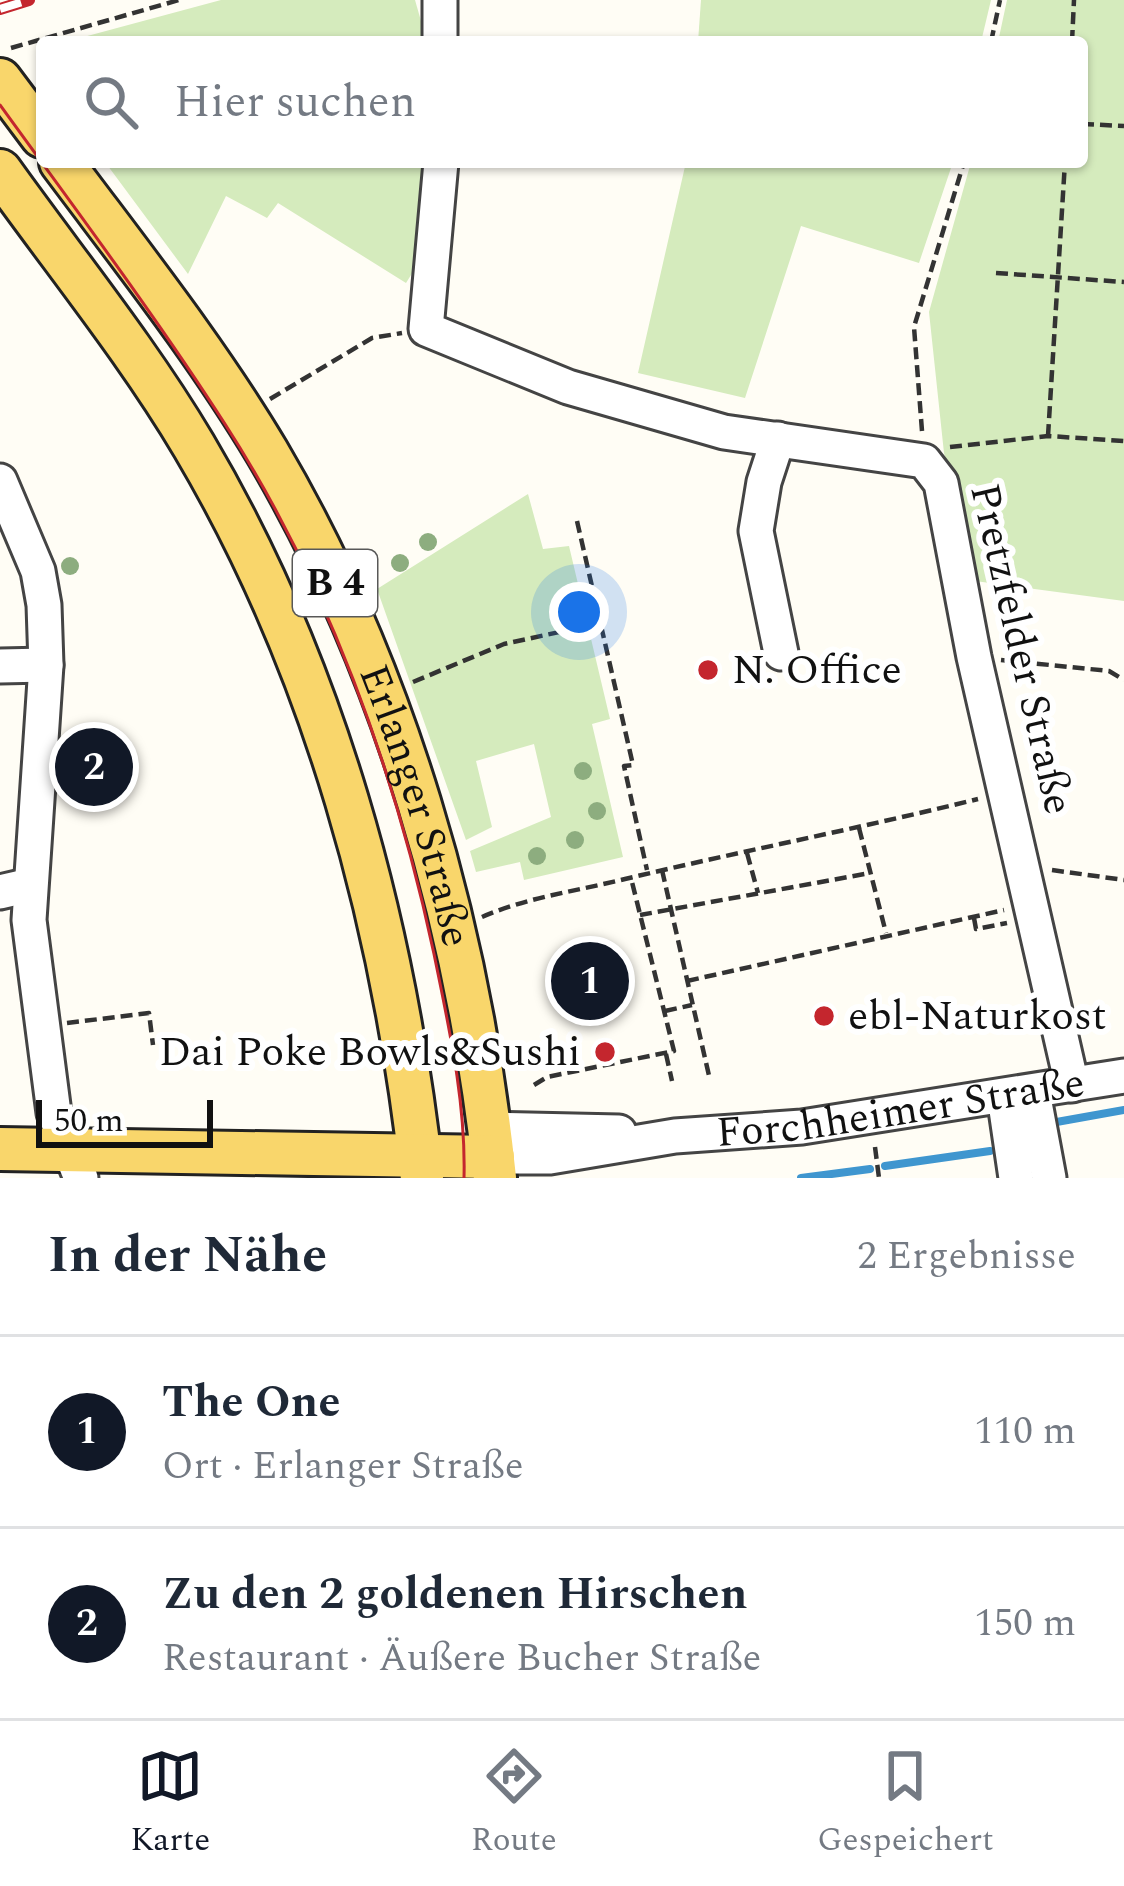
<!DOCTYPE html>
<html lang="de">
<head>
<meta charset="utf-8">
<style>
	:root { --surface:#fff; --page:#f6f6f7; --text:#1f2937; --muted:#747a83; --line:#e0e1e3; --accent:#111827 }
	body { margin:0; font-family:Spectral,serif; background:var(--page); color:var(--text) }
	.scale { position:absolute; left:36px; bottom:30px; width:177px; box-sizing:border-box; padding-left:12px; border:6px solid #111; border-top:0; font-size:33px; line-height:42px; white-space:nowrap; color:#111; -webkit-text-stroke:9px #fff; paint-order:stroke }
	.you { position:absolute; left:579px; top:612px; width:42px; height:42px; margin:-30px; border:9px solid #fff; border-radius:50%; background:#1a73e8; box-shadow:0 0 0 18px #1a73e833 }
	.badge { display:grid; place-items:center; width:78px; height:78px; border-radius:50%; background:var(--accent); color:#fff; font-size:39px; font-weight:700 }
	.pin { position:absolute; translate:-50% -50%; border:6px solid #fff; box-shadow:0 3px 12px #0006 }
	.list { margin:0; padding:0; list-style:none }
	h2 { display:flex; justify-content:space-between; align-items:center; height:156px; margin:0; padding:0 48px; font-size:51px }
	h2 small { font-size:39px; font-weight:400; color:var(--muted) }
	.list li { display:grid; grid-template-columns:78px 1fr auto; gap:36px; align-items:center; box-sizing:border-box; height:192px; padding:0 48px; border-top:3px solid var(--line) }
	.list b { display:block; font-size:45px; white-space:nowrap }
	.list p { margin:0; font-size:39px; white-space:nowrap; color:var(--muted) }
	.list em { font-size:39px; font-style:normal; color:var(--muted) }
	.icon { flex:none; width:66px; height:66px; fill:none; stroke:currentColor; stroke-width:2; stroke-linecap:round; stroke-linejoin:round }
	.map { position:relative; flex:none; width:1124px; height:1178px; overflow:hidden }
	.search { position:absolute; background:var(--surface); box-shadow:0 3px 9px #0004; left:36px; right:36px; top:36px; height:132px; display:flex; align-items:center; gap:30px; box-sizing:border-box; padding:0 42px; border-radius:12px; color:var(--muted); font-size:45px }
	.sheet { height:540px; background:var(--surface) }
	nav { display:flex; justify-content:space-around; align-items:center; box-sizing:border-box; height:168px; border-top:3px solid var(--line); background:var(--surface); font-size:33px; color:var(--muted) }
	nav a { display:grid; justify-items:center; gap:6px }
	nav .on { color:var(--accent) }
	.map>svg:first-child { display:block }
	.green { fill:#d5ebbd }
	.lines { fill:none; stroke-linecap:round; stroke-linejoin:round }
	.stream { stroke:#3f96cf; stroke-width:8 }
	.minor-casing { stroke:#444; stroke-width:39 }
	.major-casing { stroke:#222; stroke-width:48 }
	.path { stroke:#333; stroke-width:4.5; stroke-dasharray:12 6; stroke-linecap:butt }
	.minor { stroke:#fff; stroke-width:33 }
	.major { stroke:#f9d66b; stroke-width:42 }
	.tram { stroke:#c4262e; stroke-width:3 }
	.rail-casing { stroke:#c4262e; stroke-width:12 }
	.rail { stroke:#fff; stroke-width:8; stroke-dasharray:22; stroke-linecap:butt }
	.tree { fill:#8dad7f }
	.poi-dot { fill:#c4262e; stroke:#fff; stroke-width:4.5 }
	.labels { text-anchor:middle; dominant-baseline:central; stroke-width:12; stroke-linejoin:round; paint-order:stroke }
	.shield { fill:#fff; stroke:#585858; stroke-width:3 }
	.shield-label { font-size:39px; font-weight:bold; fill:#111 }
	.street-label { font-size:42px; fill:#111; stroke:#fff }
	.poi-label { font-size:42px; fill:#111; stroke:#fff; text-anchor:start }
</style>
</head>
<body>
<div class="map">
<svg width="1124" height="1178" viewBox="0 0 1124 1178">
	<rect width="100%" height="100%" fill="#fffdf5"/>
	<g class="green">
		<polygon points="221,0 415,0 427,42 65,42"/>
		<polygon points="701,0 991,0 981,42 698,42"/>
		<polygon points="1007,0 1124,0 1124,601 975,581 944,453 929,312 971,162 1082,162 1082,42 998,42"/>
		<polygon points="105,162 435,162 426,251 406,283 278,203 267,218 226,196 188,274"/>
		<polygon points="686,162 953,162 919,263 801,226 745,398 638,373"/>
		<polygon points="528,494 543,549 569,546 610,719 592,724 623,857 524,880 520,862 476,872 470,851 551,817 534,744 476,761 492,827 466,840 377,589"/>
	</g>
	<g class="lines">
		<g class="stream">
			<polyline points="1051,1123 1124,1110"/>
			<polyline points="885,1166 990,1151"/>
			<polyline points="801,1178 870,1169"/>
		</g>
		<defs>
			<g id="minor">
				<polyline points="440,42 440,0"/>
				<polyline points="441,162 426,329 568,387 724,432 924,461 941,483 974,657 1072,1085"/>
				<polyline points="778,439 764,482 756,531 781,653"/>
				<polyline points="0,481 38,571 44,605 46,665 29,920 54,1113 81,1178"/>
				<polyline points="0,666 46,665"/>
				<polyline points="0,892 30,885"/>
				<polyline points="1033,1092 1049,1178"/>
				<polyline points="1004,1096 1016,1178"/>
				<polyline points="490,1129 619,1132"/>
				<path id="s1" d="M 493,1157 L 550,1157 L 675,1136 L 802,1127 L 1124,1076"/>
			</g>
			<g id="major">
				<polyline points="0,80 42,136"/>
				<path id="s2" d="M 61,162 C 132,257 206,350 267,452 C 395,669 469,929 495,1178"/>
				<path d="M 0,171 C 65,262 137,350 194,446 C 325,667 394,924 422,1178"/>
				<polyline points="0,1149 493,1157"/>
			</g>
		</defs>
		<use href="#minor" class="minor-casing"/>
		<use href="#major" class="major-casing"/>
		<g class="path">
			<polyline points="991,42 1000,0"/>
			<polyline points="1072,42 1074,0"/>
			<polyline points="11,48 179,0"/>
			<polyline points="1082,124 1124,126"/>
			<polyline points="996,273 1124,282"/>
			<polyline points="270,399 372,338 402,333"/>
			<polyline points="922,431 914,327 964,162"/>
			<polyline points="1048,436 1065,162"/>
			<polyline points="950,447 1048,436 1124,441"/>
			<polyline points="577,521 633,765 624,766 647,870"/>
			<polyline points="1001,660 1109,671 1124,680"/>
			<polyline points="413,682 504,644 601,623"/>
			<polyline points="859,828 886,933"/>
			<polyline points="747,853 758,893"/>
			<polyline points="662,870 710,1080"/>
			<polyline points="1052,870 1124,880"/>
			<polyline points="640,915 870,873"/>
			<path d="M 482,917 C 528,897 577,891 625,879 C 742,851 861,828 978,799"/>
			<polyline points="974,918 976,929 1007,923"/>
			<polyline points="687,981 1004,910"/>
			<polyline points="665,1011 692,1005"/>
			<polyline points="67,1023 149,1013 153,1045"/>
			<polyline points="666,1054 672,1081"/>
			<polyline points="534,1085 547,1077 674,1051 631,878"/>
			<polyline points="875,1147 879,1178"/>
		</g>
		<use href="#minor" class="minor"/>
		<use href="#major" class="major"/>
		<path class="tram" d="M 0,105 C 76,210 155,315 225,424 C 327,582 395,770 434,954 C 449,1028 466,1102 464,1178"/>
		<defs>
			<polyline id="rail" points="0,9 29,0"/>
		</defs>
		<use href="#rail" class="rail-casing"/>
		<use href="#rail" class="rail"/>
	</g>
	<g class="tree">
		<circle cx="428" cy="542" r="9"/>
		<circle cx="400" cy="563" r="9"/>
		<circle cx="70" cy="566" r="9"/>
		<circle cx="583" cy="771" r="9"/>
		<circle cx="597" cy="811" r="9"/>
		<circle cx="575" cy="840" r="9"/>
		<circle cx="537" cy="856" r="9"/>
	</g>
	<g class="poi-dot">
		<circle cx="708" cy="670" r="12"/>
		<circle cx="824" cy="1016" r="12"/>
		<circle cx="605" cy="1052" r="12"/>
	</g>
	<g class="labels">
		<rect class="shield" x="293" y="550" width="84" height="66" rx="9"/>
		<g class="shield-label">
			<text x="335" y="583">B 4</text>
		</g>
		<g class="street-label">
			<text transform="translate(1021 649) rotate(77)">Pretzfelder Straße</text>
			<text stroke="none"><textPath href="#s2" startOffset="741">Erlanger Straße</textPath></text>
			<text stroke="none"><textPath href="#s1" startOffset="411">Forchheimer Straße</textPath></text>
		</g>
		<g class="poi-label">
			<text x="732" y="670">N. Office</text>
			<text x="848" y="1016">ebl-Naturkost</text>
			<text x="581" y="1052" text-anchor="end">Dai Poke Bowls&amp;Sushi</text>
		</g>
	</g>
</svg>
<div class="scale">50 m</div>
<div class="you"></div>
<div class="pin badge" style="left:590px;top:981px">1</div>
<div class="pin badge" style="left:94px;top:767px">2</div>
<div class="search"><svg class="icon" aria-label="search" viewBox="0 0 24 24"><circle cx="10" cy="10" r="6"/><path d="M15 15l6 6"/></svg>Hier suchen</div>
</div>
<section class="sheet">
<h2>In der Nähe<small>2 Ergebnisse</small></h2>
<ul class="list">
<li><span class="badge">1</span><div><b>The One</b><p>Ort · Erlanger Straße</p></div><em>110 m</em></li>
<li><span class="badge">2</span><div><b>Zu den 2 goldenen Hirschen</b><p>Restaurant · Äußere Bucher Straße</p></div><em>150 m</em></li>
</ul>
</section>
<nav>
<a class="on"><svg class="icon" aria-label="map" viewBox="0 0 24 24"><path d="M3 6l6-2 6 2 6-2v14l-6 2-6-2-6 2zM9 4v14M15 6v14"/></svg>Karte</a>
<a><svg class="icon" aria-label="directions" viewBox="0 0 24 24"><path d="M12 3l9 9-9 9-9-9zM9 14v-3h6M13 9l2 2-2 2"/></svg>Route</a>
<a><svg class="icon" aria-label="saved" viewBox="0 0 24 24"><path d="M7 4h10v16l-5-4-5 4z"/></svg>Gespeichert</a>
</nav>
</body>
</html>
